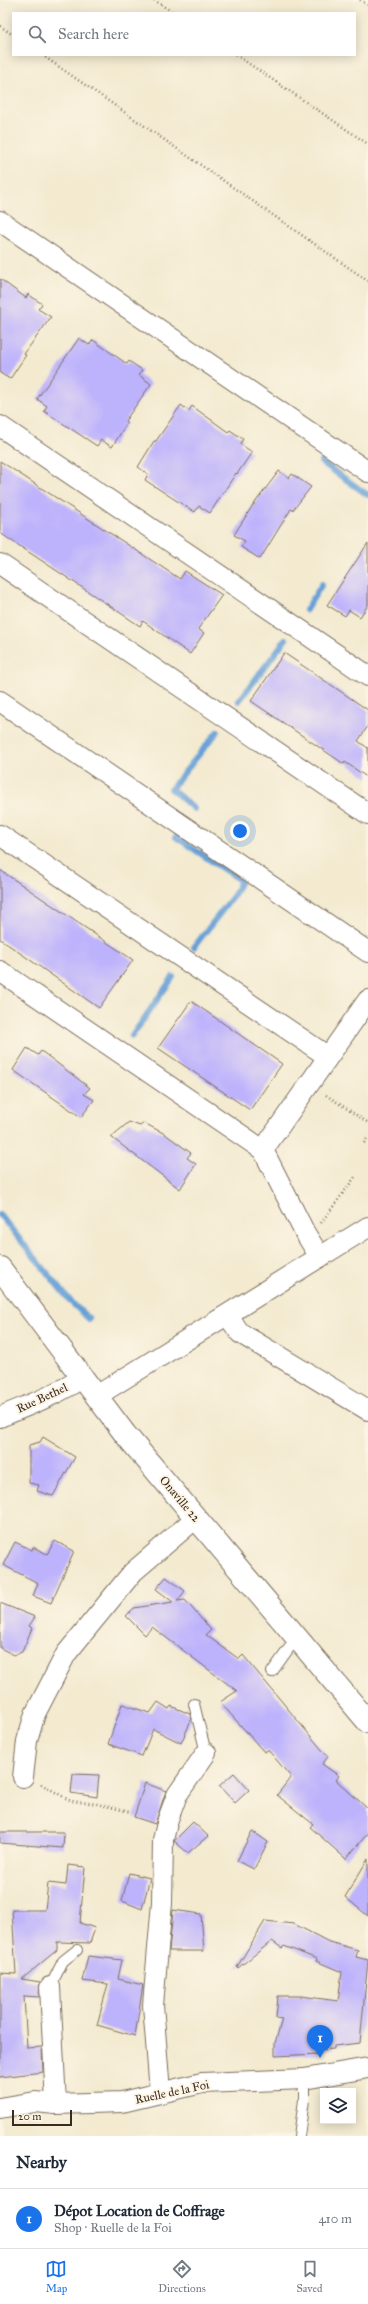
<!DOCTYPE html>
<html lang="en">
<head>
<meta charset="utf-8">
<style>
	:root { --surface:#fff; --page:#f2f2f3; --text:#1f2937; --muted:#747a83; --line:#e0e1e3; --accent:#1a73e8 }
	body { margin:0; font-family:"IM FELL Great Primer",serif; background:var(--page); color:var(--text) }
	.controls { position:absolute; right:12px; bottom:12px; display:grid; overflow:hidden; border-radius:0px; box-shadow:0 2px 10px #0003 }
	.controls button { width:36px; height:36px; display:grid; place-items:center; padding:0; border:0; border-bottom:1px solid var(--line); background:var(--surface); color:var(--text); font:20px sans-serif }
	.scale { position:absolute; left:12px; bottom:10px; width:60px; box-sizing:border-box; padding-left:4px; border:2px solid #3b2a1e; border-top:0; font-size:11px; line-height:14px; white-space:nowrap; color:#3b2a1e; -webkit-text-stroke:3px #fcf5e5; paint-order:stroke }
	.you { position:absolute; left:240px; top:831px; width:14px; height:14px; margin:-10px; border:3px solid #fff; border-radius:50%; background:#1a73e8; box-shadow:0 0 0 6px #1a73e833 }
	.badge { display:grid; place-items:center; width:26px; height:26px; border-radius:50%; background:var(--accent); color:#fff; font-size:13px; font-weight:700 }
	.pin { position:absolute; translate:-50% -33px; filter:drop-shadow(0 1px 2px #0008) }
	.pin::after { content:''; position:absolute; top:21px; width:14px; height:12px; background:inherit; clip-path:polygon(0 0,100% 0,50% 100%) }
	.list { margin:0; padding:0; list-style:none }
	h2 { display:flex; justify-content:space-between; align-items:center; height:52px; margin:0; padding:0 16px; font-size:17px }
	h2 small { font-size:13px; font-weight:400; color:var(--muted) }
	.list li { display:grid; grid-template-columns:26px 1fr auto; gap:12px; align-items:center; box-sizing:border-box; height:60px; padding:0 16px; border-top:1px solid var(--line) }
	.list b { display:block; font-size:15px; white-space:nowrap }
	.list p { margin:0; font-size:13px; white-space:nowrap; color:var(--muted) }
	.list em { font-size:13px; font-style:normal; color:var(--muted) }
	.icon { flex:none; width:22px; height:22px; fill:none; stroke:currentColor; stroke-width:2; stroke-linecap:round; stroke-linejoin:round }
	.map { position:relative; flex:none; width:368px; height:2136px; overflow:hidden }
	.search { position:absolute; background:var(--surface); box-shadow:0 2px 10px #0003; left:12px; right:12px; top:12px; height:44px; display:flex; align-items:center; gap:10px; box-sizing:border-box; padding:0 14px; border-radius:0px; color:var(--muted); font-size:15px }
	.sheet { height:112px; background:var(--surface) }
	nav { display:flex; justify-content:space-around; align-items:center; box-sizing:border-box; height:56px; border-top:1px solid var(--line); background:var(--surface); font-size:11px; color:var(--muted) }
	nav a { display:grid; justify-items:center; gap:2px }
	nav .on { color:var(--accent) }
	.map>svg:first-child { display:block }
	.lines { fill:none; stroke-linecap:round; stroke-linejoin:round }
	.stream { stroke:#68a1d7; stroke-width:6 }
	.building { fill:#bdb2fc }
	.service-casing { stroke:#7b6d5c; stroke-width:12 }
	.minor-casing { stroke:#7b6d5c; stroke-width:22 }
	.tertiary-casing { stroke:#7b6d5c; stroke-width:24 }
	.path { stroke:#7b6d5c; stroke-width:2.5; stroke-dasharray:1 3; stroke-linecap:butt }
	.service { stroke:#fff; stroke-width:10 }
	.minor { stroke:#fff; stroke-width:20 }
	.tertiary { stroke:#fff; stroke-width:22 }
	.labels { text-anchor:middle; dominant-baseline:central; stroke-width:4; stroke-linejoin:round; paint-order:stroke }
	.street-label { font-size:12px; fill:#3b2a1e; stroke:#fcf5e5 }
</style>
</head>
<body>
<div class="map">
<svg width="368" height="2136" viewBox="0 0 368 2136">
	<rect width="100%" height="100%" fill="#fcf5e5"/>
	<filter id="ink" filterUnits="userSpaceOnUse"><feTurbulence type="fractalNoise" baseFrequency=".025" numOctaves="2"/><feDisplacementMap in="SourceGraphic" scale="8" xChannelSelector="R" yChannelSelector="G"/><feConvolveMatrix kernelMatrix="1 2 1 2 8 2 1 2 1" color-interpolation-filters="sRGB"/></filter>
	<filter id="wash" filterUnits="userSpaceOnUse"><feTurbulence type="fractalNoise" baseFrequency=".012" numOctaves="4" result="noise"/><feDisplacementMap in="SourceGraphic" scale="16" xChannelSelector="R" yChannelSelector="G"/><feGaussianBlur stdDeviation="0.9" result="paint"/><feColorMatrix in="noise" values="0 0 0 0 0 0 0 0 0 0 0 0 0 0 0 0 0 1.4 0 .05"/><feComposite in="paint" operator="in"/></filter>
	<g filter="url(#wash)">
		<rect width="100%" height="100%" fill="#f3ead0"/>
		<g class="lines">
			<g class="stream">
				<polyline points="321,462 368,495"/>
				<polyline points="306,610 322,584"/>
				<polyline points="239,701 286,639"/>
				<polyline points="194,809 171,789 218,731"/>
				<polyline points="178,833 176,837 241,881 234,895 194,947"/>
				<polyline points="132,1036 173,977"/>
				<polyline points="0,1215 72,1303 89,1319"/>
			</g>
		</g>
		<g id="blocks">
			<g class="building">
				<polygon points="0,279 26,298 28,294 42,304 38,309 51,317 24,354 26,355 10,379 0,373"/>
				<polygon points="79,338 89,345 93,340 127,364 129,361 142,370 139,375 151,384 125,421 127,423 112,447 101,440 97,446 44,411 47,406 37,399"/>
				<polygon points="181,405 189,411 192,406 228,432 230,430 243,439 240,444 252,452 237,474 236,473 210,513 199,506 195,512 177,501 145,480 148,474 138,467 154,441 156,441"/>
				<polygon points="0,461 180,579 185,571 222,595 198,629 204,633 190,654 143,621 140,626 0,533"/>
				<polygon points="279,471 289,478 292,474 311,487 293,510 291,509 260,559 241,547 245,541 234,535 251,508"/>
				<polygon points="368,543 368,605 360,617 349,610 345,616 327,605"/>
				<polygon points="284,653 368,710 368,726 358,741 368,748 368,778 345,762 344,764 251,701"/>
				<polygon points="0,870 133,960 99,1008 0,939"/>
				<polygon points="191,1001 282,1064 250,1110 158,1048"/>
				<polygon points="27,1048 38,1055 41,1051 90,1088 84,1094 94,1100 81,1117 13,1070"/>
				<polygon points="129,1122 140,1126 144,1123 165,1134 191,1153 187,1158 196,1164 180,1189 111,1137"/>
				<polygon points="43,1437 75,1457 53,1496 37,1491 39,1485 29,1483 29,1445 40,1442"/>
				<polygon points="55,1541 74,1551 51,1603 33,1596 38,1583 3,1565 15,1542 32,1550 33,1547 47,1554"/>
				<polygon points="166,1577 185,1591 177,1601 185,1600 211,1630 206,1635 239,1659 243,1655 328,1757 322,1764 339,1776 336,1780 368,1809 368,1833 346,1859 310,1827 313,1824 277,1795 291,1777 268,1750 264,1752 220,1702 237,1691 152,1627 145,1635 126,1616 134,1608 173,1602 156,1589"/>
				<polygon points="0,1603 35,1617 29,1626 32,1628 22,1652 14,1655 0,1648"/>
				<polygon points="158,1702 169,1709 171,1706 190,1714 191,1721 181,1743 153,1729 142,1756 108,1744 122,1704 150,1713"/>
				<polygon points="234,1773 249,1790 235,1803 219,1786"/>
				<polygon points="73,1774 99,1775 97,1797 71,1793"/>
				<polygon points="145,1783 166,1791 155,1824 134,1817"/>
				<polygon points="193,1822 208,1836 188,1853 174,1841"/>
				<polygon points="252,1831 268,1842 254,1869 237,1861"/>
				<polygon points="0,1832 64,1832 63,1848 0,1843"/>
				<polygon points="368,1859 368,1916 345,1897"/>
				<polygon points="68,1865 85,1867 80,1923 95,1928 90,1943 57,1942 57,1950 22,1979 40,1982 39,1997 24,1996 27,2048 42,2047 43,2072 0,2077 0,1973 16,1974 12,1910 45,1910 48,1883 66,1885"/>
				<polygon points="129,1873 150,1878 142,1909 122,1901"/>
				<polygon points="173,1910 201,1914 204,1951 169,1951"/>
				<polygon points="265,1921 294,1924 329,1942 358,1950 356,1957 368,1960 360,2043 334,2046 334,2049 318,2050 318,2054 275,2056 275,2043 282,2019 276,2018 278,1996 301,1996 338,2001 342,1972 316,1961 317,1959 284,1946 282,1948 272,1941 238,1968 237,1967"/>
				<polygon points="88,1956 122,1960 118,1979 143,1985 135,2036 97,2025 108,1984 82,1981"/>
			</g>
		</g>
	</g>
	<g filter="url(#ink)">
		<use href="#blocks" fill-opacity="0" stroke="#7b6d5c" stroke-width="1"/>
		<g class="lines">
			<defs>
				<g id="service">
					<polyline points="272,1672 297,1637"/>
					<polyline points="194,1704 206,1753"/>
					<polyline points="50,1987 63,1961 77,1950"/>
					<polyline points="299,2136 304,2100 304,2079"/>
				</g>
				<g id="minor">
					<polyline points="0,221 368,472"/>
					<polyline points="0,426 368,676"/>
					<polyline points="0,564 368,814"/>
					<polyline points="0,701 368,952"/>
					<polyline points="0,835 327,1056"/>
					<polyline points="0,971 263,1150 305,1233 320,1257"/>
					<polyline points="263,1150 368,1000"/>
					<polyline points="228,1316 240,1333 368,1410"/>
					<polyline points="98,1395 368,1227"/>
					<path d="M 0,1417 C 29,1405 57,1395 83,1377"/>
					<polyline points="23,1777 27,1741 35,1714 66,1654 133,1572 196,1518"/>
					<polyline points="50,1987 56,2104"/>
					<polyline points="160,2092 153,2005 162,1903 163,1840 168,1819 177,1795 206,1753"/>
					<polyline points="0,2108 35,2102 56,2104 122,2102 202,2083 304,2079 368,2068"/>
				</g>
				<polyline id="tertiary" points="0,1268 125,1434 368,1722"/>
			</defs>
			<use href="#service" class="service-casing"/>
			<use href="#minor" class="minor-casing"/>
			<use href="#tertiary" class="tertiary-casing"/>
			<g class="path">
				<polyline points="154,0 174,13"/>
				<polyline points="360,0 368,5"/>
				<polyline points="0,26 13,35"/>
				<polyline points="42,55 368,281"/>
				<polyline points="236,55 368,144"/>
				<polyline points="326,1095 367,1122"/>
				<polyline points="364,1143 368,1137"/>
				<polyline points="321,1223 355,1177"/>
				<polyline points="41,1784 71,1801 97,1804 130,1812"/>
			</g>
			<use href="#service" class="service"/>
			<use href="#minor" class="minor"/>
			<use href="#tertiary" class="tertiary"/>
		</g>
	</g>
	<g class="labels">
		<g class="street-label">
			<text transform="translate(42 1398) rotate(-25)">Rue Bethel</text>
			<text transform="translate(180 1499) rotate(50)">Onaville 22</text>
			<text transform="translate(172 2092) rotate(-12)">Ruelle de la Foi</text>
		</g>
	</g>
</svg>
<div class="controls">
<button><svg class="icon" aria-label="layers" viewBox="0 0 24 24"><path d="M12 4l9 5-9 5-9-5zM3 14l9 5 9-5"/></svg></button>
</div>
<div class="scale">20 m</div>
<div class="you"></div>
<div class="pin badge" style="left:320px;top:2058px">1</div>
<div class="search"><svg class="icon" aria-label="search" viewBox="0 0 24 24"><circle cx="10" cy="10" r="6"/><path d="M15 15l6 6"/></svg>Search here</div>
</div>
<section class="sheet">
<h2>Nearby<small></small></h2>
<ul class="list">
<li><span class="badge">1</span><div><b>Dépot Location de Coffrage</b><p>Shop · Ruelle de la Foi</p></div><em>410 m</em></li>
</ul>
</section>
<nav>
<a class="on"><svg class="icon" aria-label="map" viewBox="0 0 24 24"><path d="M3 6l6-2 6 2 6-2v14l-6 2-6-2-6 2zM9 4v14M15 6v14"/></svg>Map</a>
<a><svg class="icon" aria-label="directions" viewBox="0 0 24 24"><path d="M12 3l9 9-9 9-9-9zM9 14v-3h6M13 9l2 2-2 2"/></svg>Directions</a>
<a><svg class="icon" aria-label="saved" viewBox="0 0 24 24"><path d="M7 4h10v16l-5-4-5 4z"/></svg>Saved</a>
</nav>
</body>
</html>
